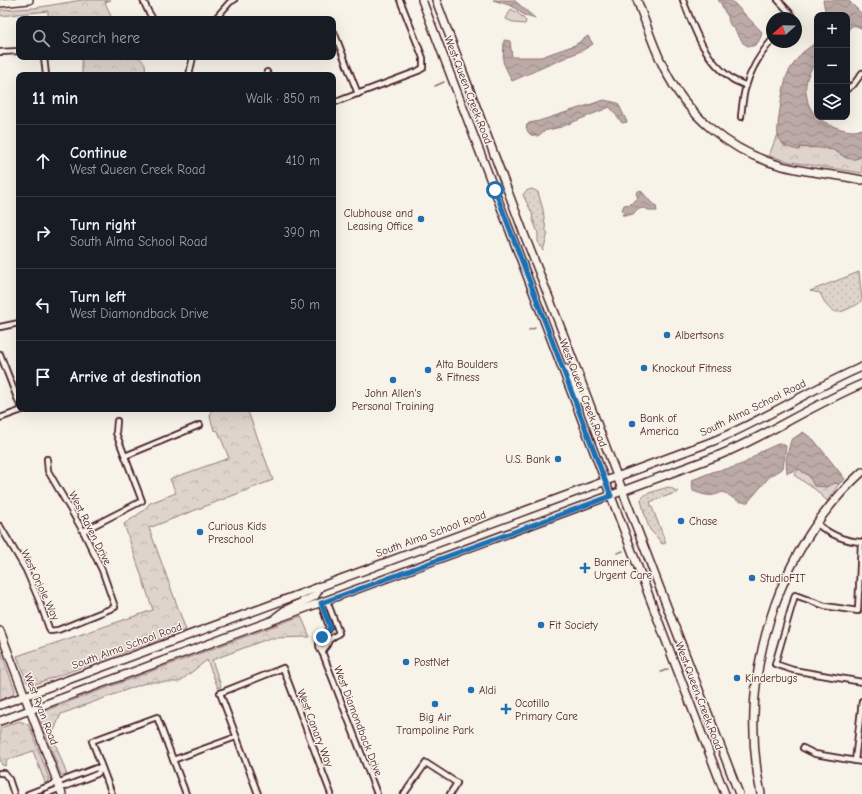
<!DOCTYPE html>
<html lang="en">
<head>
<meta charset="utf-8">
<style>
	:root { --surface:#171b24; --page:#20242c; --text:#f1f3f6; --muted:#9ea1a6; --line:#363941 }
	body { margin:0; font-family:"Comic Neue",sans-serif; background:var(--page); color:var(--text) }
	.controls { position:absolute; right:12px; top:12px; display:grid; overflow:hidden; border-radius:8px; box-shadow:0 4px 16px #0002 }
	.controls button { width:36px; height:36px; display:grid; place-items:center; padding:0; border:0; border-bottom:1px solid var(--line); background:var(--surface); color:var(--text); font:20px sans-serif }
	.compass { position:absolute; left:766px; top:12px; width:36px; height:36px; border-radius:50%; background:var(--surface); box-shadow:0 4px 16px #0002; rotate:250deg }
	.stop { position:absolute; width:12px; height:12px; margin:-9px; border:3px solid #1f6fb2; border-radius:50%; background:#fff }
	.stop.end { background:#1f6fb2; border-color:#fff; box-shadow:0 1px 4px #0008 }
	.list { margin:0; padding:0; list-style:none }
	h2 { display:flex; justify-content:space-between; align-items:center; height:52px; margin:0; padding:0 16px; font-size:17px }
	h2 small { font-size:13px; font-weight:400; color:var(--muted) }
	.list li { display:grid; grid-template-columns:26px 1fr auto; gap:12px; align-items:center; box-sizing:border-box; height:72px; padding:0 16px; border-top:1px solid var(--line) }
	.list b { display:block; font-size:15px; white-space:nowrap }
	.list p { margin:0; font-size:13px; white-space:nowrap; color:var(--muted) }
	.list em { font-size:13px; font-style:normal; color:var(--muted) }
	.icon { flex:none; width:22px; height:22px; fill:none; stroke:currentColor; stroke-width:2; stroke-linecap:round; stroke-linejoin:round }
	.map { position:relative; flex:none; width:862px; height:794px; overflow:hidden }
	.search { position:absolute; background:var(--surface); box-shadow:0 4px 16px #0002; left:16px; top:16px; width:320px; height:44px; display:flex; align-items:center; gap:10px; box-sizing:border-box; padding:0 14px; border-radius:8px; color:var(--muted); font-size:15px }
	.panel { position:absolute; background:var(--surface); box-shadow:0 4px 16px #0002; left:16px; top:72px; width:320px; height:340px; border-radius:8px }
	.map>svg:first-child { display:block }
	.grass { fill:url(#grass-dots); stroke:#947a7c }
	.park { fill:url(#park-crowns); stroke:#947a7c }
	.garden { fill:#ded4cc; stroke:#947a7c }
	.water { fill:url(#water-waves); stroke:#8e7275 }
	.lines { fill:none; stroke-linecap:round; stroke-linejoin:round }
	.stream { stroke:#8e7275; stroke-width:1.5 }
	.street-casing { stroke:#4a1f2b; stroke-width:8 }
	.secondary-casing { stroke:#4a1f2b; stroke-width:10 }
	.primary-casing { stroke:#4a1f2b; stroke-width:10 }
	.street { stroke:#f7f3e8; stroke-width:4.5 }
	.secondary { stroke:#f7f3e8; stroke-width:7 }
	.primary { stroke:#f7f3e8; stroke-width:7 }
	.route { stroke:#1f6fb2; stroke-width:5 }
	.poi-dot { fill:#1f6fb2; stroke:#f7f3e8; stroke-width:1.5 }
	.labels { text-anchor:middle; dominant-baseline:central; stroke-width:3; stroke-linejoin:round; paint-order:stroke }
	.street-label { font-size:11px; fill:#4a1f2b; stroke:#f7f3e8 }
	.poi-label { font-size:11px; fill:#4a1f2b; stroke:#f7f3e8; text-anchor:start }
</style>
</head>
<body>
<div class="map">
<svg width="862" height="794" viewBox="0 0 862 794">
	<defs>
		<pattern id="grass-dots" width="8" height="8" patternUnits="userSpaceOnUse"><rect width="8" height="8" fill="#ded4cc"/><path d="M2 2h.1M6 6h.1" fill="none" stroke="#c0b6af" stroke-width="1.8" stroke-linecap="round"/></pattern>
		<pattern id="park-crowns" width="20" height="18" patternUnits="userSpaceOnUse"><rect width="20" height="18" fill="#ded4cc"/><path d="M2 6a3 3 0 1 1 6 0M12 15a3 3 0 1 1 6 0" fill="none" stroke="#c0b6af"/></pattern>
		<pattern id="water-waves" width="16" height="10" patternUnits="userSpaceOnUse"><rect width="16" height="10" fill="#bcaaa7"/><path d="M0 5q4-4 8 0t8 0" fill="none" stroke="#9b8a88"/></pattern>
	</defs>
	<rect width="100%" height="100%" fill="#f7f3e8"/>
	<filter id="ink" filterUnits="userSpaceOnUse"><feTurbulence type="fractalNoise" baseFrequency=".025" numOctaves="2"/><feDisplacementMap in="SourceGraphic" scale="8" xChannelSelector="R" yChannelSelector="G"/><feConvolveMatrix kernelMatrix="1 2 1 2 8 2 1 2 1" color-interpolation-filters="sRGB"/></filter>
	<g filter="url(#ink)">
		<g class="grass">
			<polygon points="532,189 538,192 543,210 546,231 548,233 543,251 538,242 538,233 533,220 532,213 523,195 526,191"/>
			<path d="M 859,272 L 862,300 C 859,305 853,306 848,309 C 831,317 827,307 820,293 L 810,291 Z"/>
			<path d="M 668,487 L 671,488 L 678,492 L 650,502 L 666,543 L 662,544 C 659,539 655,535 651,531 C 648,528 642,505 641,499 L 646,494 Z"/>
		</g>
		<g class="park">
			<polygon points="82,0 111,0 105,2 112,19 48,19 48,11 0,16 0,10 34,8"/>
			<polygon points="82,57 139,57 145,64 146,75 82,75"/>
			<polygon points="778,135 784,146 810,148 814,147 825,148 829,150 832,149 846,158 859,158 862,155 862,173 791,162 769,156 775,140"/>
			<polygon points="211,409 247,409 273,480 149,528 186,630 35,684 31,685 27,682 17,656 153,610 124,524 143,511 150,503 176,493 170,479 229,458 218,431 214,430 210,417 211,411"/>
			<polygon points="799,469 826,487 835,483 839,484 827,501 816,490 794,475"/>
			<polygon points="301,616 310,637 270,638 212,660 221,686 218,688 207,660 179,682 148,682 61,714 52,735 67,775 61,775 40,719 44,711"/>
			<polygon points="0,649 15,690 12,696 0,700"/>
			<polygon points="20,721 29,725 49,778 46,785 33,751 7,760 5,766 2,765 0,760 0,728"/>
		</g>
		<polygon class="garden" points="511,9 518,13 526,21 525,24 515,23 506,19"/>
		<g class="water">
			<polygon points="493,0 514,0 536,19 525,16 512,6"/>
			<path d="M 718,0 L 731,0 L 762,32 C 761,38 757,48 749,46 C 747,46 745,44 743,43 C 741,38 737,36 735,29 C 730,27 728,21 728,16 C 723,12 723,4 718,0 Z"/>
			<path d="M 823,0 L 848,0 L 862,14 L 862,29 C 854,24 852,24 847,32 L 847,15 L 826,15 Z"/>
			<polygon points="588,36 593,44 583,50 512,81 503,62 504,40 510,41 512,57 541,57 575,45"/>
			<path d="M 817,40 L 817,62 C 808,71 805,81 806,93 C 807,96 807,100 808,103 C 813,117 827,125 841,129 C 849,131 855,132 862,129 L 862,155 C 850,166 843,153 833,150 C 822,147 811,148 800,147 L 799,150 C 790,149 781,145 778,135 C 776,129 784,81 787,75 C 789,70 799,56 803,52 C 808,48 814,45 817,40 Z"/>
			<polygon points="604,100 618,103 627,122 622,123 610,107 561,127 544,131 538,136 531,135 528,132 526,126 529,123 539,121"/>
			<path d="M 640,190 C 646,195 649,202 656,206 L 657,211 L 651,211 L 644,208 L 639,209 L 633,214 L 628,215 L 622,215 L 624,212 L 622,210 L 624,205 L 631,204 L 638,198 L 636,193 Z"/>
			<polygon points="803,432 814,440 845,479 839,484 835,483 826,487 814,486 809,476 799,469 787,473 786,459 791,440"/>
			<path d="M 780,443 L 786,446 L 783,468 L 770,476 L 748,502 C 736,504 732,495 722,492 C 711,498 704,495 693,491 L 692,480 L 715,471 L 731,468 L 745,463 L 760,452 Z"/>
		</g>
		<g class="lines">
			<g class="stream">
				<polyline points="435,86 444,82"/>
				<polyline points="529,330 535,328"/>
				<polyline points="617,553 623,551"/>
				<polyline points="661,672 668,669"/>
			</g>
			<defs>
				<g id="street">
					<polyline points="143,0 148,11 153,19"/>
					<path d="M 683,0 C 695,31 704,59 732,79 C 736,82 742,83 746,86"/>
					<polyline points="778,0 792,15 789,18"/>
					<polyline points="215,19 230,2 234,0"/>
					<polyline points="334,32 358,94"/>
					<polyline points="0,52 19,51"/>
					<polyline points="44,57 46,75"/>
					<polyline points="267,72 268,75"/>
					<polyline points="189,75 193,57"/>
					<polyline points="847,89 854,84 862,73"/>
					<polyline points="333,103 418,71 423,68 423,58 400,0"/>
					<path d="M 741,117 C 742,107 743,95 746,86 C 751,69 761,53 772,40"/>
					<polyline points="0,327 19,323"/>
					<polyline points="0,354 19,403"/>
					<polyline points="0,418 22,410 21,409"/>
					<polyline points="125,456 200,425"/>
					<path d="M 817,524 C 831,535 844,541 862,542"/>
					<polyline points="0,526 26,570 39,600 50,631 58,630 115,607 102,570 83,531 48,471 47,459"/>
					<polyline points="83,531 142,501 116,433 117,421"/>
					<polyline points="861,542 858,611 825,606 795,595 775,664 793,670 862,682"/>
					<path d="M 321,603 L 329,627 C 325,637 313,641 323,654 L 377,794"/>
					<polyline points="323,654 323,650 327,645 329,640 339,633 327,601"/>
					<polyline points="803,748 815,754 862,762"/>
					<polyline points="173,760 236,737"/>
					<polyline points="855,761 862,701"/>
					<polyline points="0,773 4,773 9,779 14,794"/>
					<polyline points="28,794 96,768 102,769"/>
					<polyline points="46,794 97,774 102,769"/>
					<polyline points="112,794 92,741 157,717 186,794"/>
					<polyline points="258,794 220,693 283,668 331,794"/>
					<polyline points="404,794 426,763 457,783 450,794"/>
				</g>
				<g id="secondary">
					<path d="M 637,0 C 646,23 653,46 664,68 C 686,114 729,151 779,165 C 806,173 834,174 862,180"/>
					<polyline points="0,3 29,0"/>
					<polyline points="276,617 284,611 315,596 321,586"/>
					<polyline points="0,631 62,794"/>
					<path d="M 0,705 L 711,442 C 763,421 810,389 862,367"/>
					<path d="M 0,721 L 717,456 C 767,436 812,405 862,384"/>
					<path d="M 761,794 C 737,679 775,552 862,472"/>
				</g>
				<g id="primary">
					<polyline points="422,0 665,638 725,794"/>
					<polyline points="436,0 524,234 564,336 626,500 739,794"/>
					<path d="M 566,369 C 569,374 579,398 582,400 C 583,401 586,400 588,400"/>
				</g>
			</defs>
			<use href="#street" class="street-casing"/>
			<use href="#secondary" class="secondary-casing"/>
			<use href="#primary" class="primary-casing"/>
			<use href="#street" class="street"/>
			<use href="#secondary" class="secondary"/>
			<use href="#primary" class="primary"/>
		</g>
	</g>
	<g class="lines" filter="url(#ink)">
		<polyline class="route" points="322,637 329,629 330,627 321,603 611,496 495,190"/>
	</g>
	<g class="poi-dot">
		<circle cx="421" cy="219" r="4"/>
		<circle cx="667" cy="335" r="4"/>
		<circle cx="644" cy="368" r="4"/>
		<circle cx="428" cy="370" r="4"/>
		<circle cx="393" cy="380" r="4"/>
		<circle cx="632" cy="424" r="4"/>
		<circle cx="558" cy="459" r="4"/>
		<circle cx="681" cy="521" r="4"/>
		<circle cx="200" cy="532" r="4"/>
		<path d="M583 562h4v4h4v4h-4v4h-4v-4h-4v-4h4z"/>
		<circle cx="752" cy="578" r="4"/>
		<circle cx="541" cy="625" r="4"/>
		<circle cx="406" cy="662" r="4"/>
		<circle cx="737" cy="678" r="4"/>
		<circle cx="471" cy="690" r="4"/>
		<circle cx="435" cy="704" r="4"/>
		<path d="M504 703h4v4h4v4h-4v4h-4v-4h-4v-4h4z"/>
	</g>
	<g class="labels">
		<g class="street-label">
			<text transform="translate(468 90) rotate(69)">West Queen Creek Road</text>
			<text transform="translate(583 393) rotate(69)">West Queen Creek Road</text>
			<text transform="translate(753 408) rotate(-26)">South Alma School Road</text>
			<text transform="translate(90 528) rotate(63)">West Raven Drive</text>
			<text transform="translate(431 534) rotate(-20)">South Alma School Road</text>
			<text transform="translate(40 585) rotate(65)">West Oriole Way</text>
			<text transform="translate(127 646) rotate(-20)">South Alma School Road</text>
			<text transform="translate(699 696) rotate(69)">West Queen Creek Road</text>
			<text transform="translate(41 709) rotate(69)">West Ryan Road</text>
			<text transform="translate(358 721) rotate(69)">West Diamondback Drive</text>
			<text transform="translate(315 728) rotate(69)">West Canary Way</text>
		</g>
		<g class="poi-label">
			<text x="413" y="213" text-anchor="end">Clubhouse and<tspan x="413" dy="13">Leasing Office</tspan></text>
			<text x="675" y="335">Albertsons</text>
			<text x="436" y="364">Alta Boulders<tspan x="436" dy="13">&amp; Fitness</tspan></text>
			<text x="652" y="368">Knockout Fitness</text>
			<text x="393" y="393" text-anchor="middle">John Allen's<tspan x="393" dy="13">Personal Training</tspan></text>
			<text x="640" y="418">Bank of<tspan x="640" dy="13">America</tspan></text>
			<text x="550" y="459" text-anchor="end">U.S. Bank</text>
			<text x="689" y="521">Chase</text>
			<text x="208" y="526">Curious Kids<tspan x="208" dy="13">Preschool</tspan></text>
			<text x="594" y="562">Banner<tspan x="594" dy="13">Urgent Care</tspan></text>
			<text x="760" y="578">StudioFIT</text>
			<text x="549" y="625">Fit Society</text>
			<text x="414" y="662">PostNet</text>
			<text x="745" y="678">Kinderbugs</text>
			<text x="479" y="690">Aldi</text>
			<text x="515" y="703">Ocotillo<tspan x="515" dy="13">Primary Care</tspan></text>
			<text x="435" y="717" text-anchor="middle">Big Air<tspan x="435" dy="13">Trampoline Park</tspan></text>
		</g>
	</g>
</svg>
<div class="controls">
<button>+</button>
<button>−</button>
<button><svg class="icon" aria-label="layers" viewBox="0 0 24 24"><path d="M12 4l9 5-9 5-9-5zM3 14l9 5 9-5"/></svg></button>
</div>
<svg class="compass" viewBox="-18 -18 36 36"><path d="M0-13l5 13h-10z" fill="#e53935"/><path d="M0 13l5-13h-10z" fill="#9ea1a6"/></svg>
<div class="stop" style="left:495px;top:190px"></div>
<div class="stop end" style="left:322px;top:637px"></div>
<div class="search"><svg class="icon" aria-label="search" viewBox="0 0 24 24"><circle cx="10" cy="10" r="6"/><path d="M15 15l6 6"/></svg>Search here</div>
<section class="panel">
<h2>11 min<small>Walk · 850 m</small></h2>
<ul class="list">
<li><svg class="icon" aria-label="ahead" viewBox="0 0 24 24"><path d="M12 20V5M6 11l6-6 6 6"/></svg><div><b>Continue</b><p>West Queen Creek Road</p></div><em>410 m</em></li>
<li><svg class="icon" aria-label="right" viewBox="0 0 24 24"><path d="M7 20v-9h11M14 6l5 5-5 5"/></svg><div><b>Turn right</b><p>South Alma School Road</p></div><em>390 m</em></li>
<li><svg class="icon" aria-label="left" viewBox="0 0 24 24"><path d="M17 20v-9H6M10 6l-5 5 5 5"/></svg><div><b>Turn left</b><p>West Diamondback Drive</p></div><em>50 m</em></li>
<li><svg class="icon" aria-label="arrive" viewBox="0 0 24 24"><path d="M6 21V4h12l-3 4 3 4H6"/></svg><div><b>Arrive at destination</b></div></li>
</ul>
</section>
</div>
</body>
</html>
